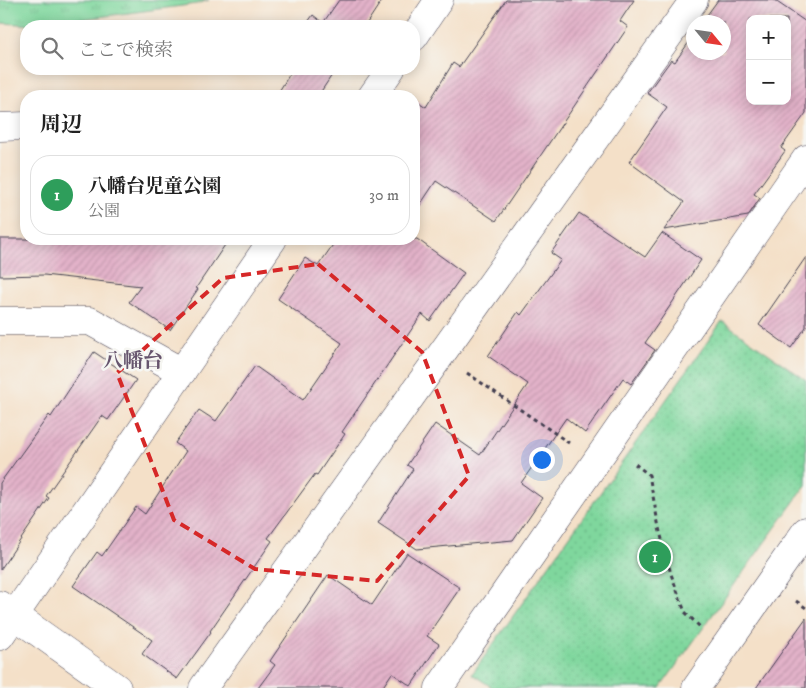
<!DOCTYPE html>
<html lang="ja">
<head>
<meta charset="utf-8">
<style>
	:root { --surface:#fff; --page:#f2f2f2; --text:#222; --muted:#767676; --line:#e0e0e0; --accent:#d1495b }
	body { margin:0; font-family:"IM FELL DW Pica","Noto Serif JP",serif; background:var(--page); color:var(--text) }
	.controls { position:absolute; right:15px; top:15px; display:grid; overflow:hidden; border-radius:10px; box-shadow:0 2px 12px #0003 }
	.controls button { width:45px; height:45px; display:grid; place-items:center; padding:0; border:0; border-bottom:1px solid var(--line); background:var(--surface); color:var(--text); font:25px sans-serif }
	.compass { position:absolute; left:686px; top:15px; width:45px; height:45px; border-radius:50%; background:var(--surface); box-shadow:0 2px 12px #0003; rotate:119deg }
	.you { position:absolute; left:541px; top:459px; width:18px; height:18px; margin:-12px; border:4px solid #fff; border-radius:50%; background:#1a73e8; box-shadow:0 0 0 8px #1a73e833 }
	.badge { display:grid; place-items:center; width:32px; height:32px; border-radius:50%; background:var(--accent); color:#fff; font-size:16px; font-weight:700 }
	.pin { position:absolute; translate:-50% -50%; border:2px solid #fff; box-shadow:0 1px 5px #0006 }
	.list { margin:0; padding:0; list-style:none }
	h2 { display:flex; justify-content:space-between; align-items:center; height:65px; margin:0; padding:0 20px; font-size:21px }
	h2 small { font-size:16px; font-weight:400; color:var(--muted) }
	.list li { display:grid; grid-template-columns:32px 1fr auto; gap:15px; align-items:center; box-sizing:border-box; height:80px; margin:0 10px 10px; padding:0 10px; border:1px solid var(--line); border-radius:20px }
	.list b { display:block; font-size:19px; white-space:nowrap }
	.list p { margin:0; font-size:16px; white-space:nowrap; color:var(--muted) }
	.list em { font-size:16px; font-style:normal; color:var(--muted) }
	.icon { flex:none; width:28px; height:28px; fill:none; stroke:currentColor; stroke-width:2; stroke-linecap:round; stroke-linejoin:round }
	.map { position:relative; flex:none; width:806px; height:688px; overflow:hidden }
	.search { position:absolute; background:var(--surface); box-shadow:0 2px 12px #0003; left:20px; top:20px; width:400px; height:55px; display:flex; align-items:center; gap:12px; box-sizing:border-box; padding:0 18px; border-radius:20px; color:var(--muted); font-size:19px }
	.panel { position:absolute; background:var(--surface); box-shadow:0 2px 12px #0003; left:20px; top:90px; width:400px; height:155px; border-radius:20px }
	.map>svg:first-child { display:block }
	.grass { fill:url(#grass-tufts); stroke:#507c6c }
	.park { fill:url(#park-dots); stroke:#507c6c }
	.building { fill:url(#building-hatch); fill-rule:evenodd }
	.lines { fill:none; stroke-linecap:round; stroke-linejoin:round }
	.minor-casing { stroke:#423e50; stroke-width:29 }
	.path { stroke:#423e50; stroke-width:3; stroke-dasharray:4 4; stroke-linecap:butt }
	.minor { stroke:#fff; stroke-width:28 }
	.marked { fill:none; stroke:#d62828; stroke-width:4; stroke-dasharray:10 6; stroke-linejoin:round }
	.labels { text-anchor:middle; dominant-baseline:central; stroke-width:5; stroke-linejoin:round; paint-order:stroke }
	.quarter-label { font-size:20px; font-weight:bold; fill:#66546d; stroke:#f6f6f2 }
</style>
</head>
<body>
<div class="map">
<svg width="806" height="688" viewBox="0 0 806 688">
	<defs>
		<pattern id="grass-tufts" width="24" height="20" patternUnits="userSpaceOnUse" patternTransform="scale(1.25)"><rect width="24" height="20" fill="#7fd79d"/><path d="M3 7l-1-3M5 7V3M7 7l1-3M15 17l-1-3M17 17v-4M19 17l1-3" fill="none" stroke="#6db888"/></pattern>
		<pattern id="park-dots" width="8" height="8" patternUnits="userSpaceOnUse" patternTransform="scale(1.25)"><rect width="8" height="8" fill="#7fd79d"/><path d="M2 2h.1M6 6h.1" fill="none" stroke="#6db888" stroke-width="1.8" stroke-linecap="round"/></pattern>
		<pattern id="building-hatch" width="6" height="6" patternUnits="userSpaceOnUse" patternTransform="scale(1.25)"><rect width="6" height="6" fill="#e3b2c9"/><path d="M-1 1l2-2M0 6l6-6M5 7l2-2" fill="none" stroke="#c299ae"/></pattern>
	</defs>
	<rect width="100%" height="100%" fill="#f6f6f2"/>
	<filter id="ink" filterUnits="userSpaceOnUse"><feTurbulence type="fractalNoise" baseFrequency=".02" numOctaves="2"/><feDisplacementMap in="SourceGraphic" scale="10" xChannelSelector="R" yChannelSelector="G"/><feConvolveMatrix kernelMatrix="1 2 1 2 8 2 1 2 1" color-interpolation-filters="sRGB"/></filter>
	<filter id="wash" filterUnits="userSpaceOnUse"><feTurbulence type="fractalNoise" baseFrequency=".0096" numOctaves="4" result="noise"/><feDisplacementMap in="SourceGraphic" scale="20" xChannelSelector="R" yChannelSelector="G"/><feGaussianBlur stdDeviation="1.12" result="paint"/><feColorMatrix in="noise" values="0 0 0 0 0 0 0 0 0 0 0 0 0 0 0 0 0 1.4 0 .05"/><feComposite in="paint" operator="in"/></filter>
	<g filter="url(#wash)">
		<rect width="100%" height="100%" fill="#f4e0c8"/>
		<polygon class="grass" points="0,0 209,0 197,4 37,25 0,23"/>
		<polygon class="park" points="722,321 806,380 806,485 660,688 493,688 472,674"/>
		<g id="blocks">
			<g class="building">
				<polygon points="339,0 382,0 365,26 305,26 313,15 323,23"/>
				<polygon points="506,0 634,0 620,21 628,27 496,221 436,181 414,214 414,99 426,107 453,63 459,67"/>
				<path d="M 718,0 L 774,0 L 806,22 L 806,113 L 781,148 L 785,151 L 754,194 L 760,198 L 748,216 L 664,230 L 684,202 L 629,162 L 667,107 L 647,93 L 671,60 L 675,62 L 694,35 L 694,52 L 724,52 L 724,22 L 702,22 ZM 750,19 L 787,19 L 787,101 L 750,101 Z"/>
				<polygon points="293,69 336,69 318,96 276,96"/>
				<polygon points="579,213 645,257 662,233 701,260 645,343 655,350 631,384 623,378 585,433 566,418 521,483 542,498 513,540 417,549 378,523 413,469 407,465 435,424 480,455 528,384 488,356 518,312 521,315 561,260 551,253"/>
				<polygon points="0,239 229,239 196,288 198,289 170,330 129,302 141,286 44,275 0,276"/>
				<polygon points="337,239 417,239 464,273 430,321 422,314 342,432 345,434 317,475 315,474 268,538 272,541 210,631 211,632 177,679 142,654 152,640 73,586 97,552 102,556 136,507 145,514 186,451 175,443 199,410 216,421 255,366 303,400 342,343 278,299 305,258 318,266"/>
				<polygon points="806,257 806,327 791,348 759,325"/>
				<polygon points="94,352 136,380 108,420 102,416 46,496 49,498 0,570 0,483 49,415 51,417"/>
				<polygon points="407,553 460,588 427,636 439,644 411,686 392,673 382,688 258,688 275,665 270,661 328,575 372,605"/>
				<polygon points="806,618 806,688 756,688"/>
			</g>
		</g>
	</g>
	<g filter="url(#ink)">
		<use href="#blocks" fill-opacity="0" stroke="#423e50" stroke-width="1"/>
		<g class="lines">
			<defs>
				<g id="minor">
					<polyline points="414,37 439,0"/>
					<polyline points="372,96 391,69"/>
					<polyline points="0,127 26,126"/>
					<polyline points="0,321 90,321 182,372"/>
					<polyline points="0,605 117,688"/>
					<polyline points="0,636 273,239"/>
					<polyline points="203,688 694,0"/>
					<polyline points="439,688 806,159"/>
					<polyline points="696,688 806,531"/>
				</g>
			</defs>
			<use href="#minor" class="minor-casing"/>
			<g class="path">
				<polyline points="467,373 569,443"/>
				<polyline points="635,464 649,475 659,528 671,574 685,612 700,627"/>
				<polyline points="796,601 806,608"/>
			</g>
			<use href="#minor" class="minor"/>
		</g>
	</g>
	<path class="marked" d="M 318,264 L 422,352 L 469,476 L 377,581 L 255,569 L 174,520 L 117,373 L 223,278 Z"/>
	<g class="labels">
		<g class="quarter-label">
			<text x="133" y="361">八幡台</text>
		</g>
	</g>
</svg>
<div class="controls">
<button>+</button>
<button>−</button>
</div>
<svg class="compass" viewBox="-18 -18 36 36"><path d="M0-13l5 13h-10z" fill="#e53935"/><path d="M0 13l5-13h-10z" fill="#767676"/></svg>
<div class="you"></div>
<div class="pin badge" style="left:655px;top:557px;background:#2e9e5b">1</div>
<div class="search"><svg class="icon" aria-label="search" viewBox="0 0 24 24"><circle cx="10" cy="10" r="6"/><path d="M15 15l6 6"/></svg>ここで検索</div>
<section class="panel">
<h2>周辺<small></small></h2>
<ul class="list">
<li><span class="badge" style="background:#2e9e5b">1</span><div><b>八幡台児童公園</b><p>公園</p></div><em>30 m</em></li>
</ul>
</section>
</div>
</body>
</html>
